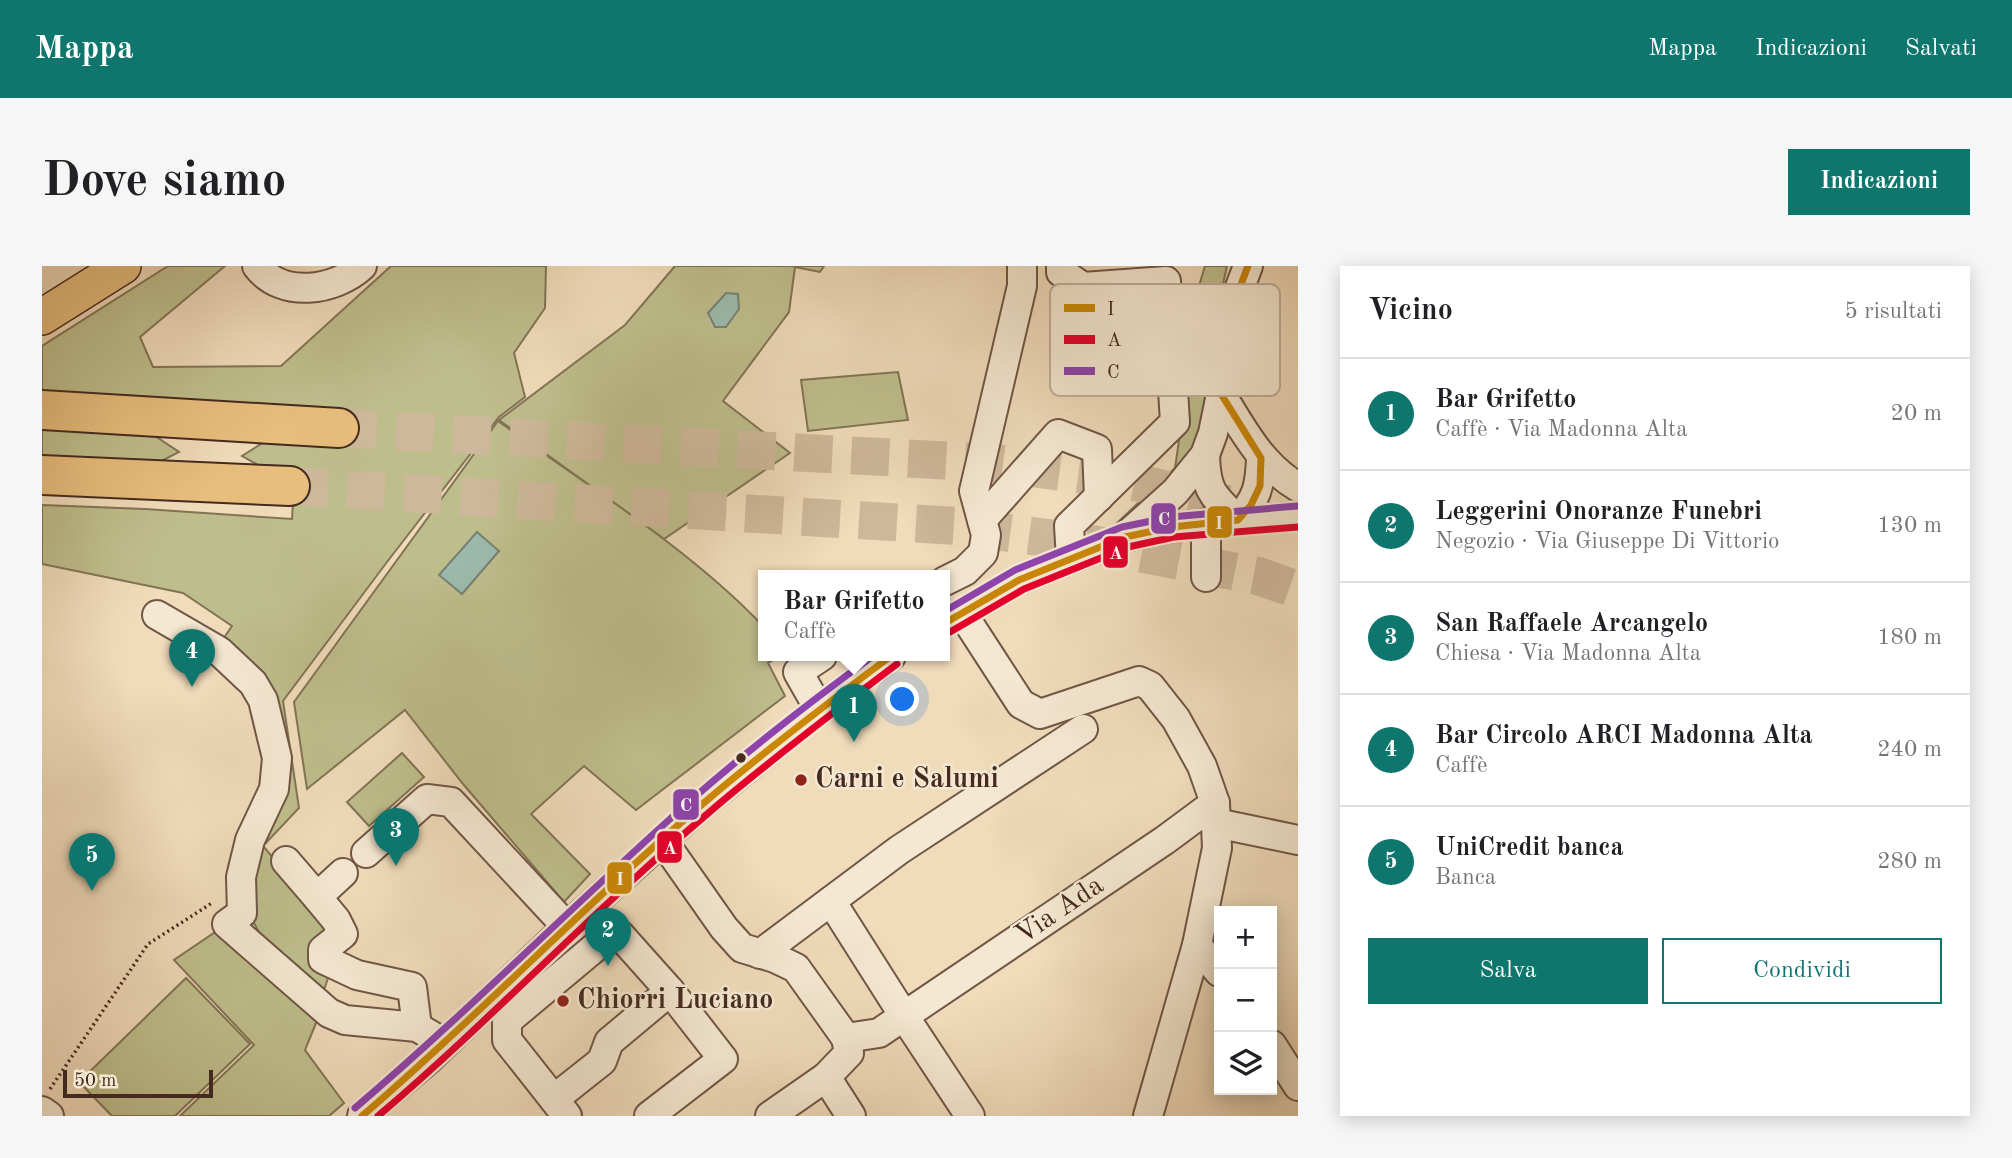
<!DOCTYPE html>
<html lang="it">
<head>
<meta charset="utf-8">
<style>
	:root { --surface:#fff; --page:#f6f6f6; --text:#202124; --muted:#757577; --line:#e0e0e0; --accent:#0f766e }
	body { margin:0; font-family:"Old Standard TT",serif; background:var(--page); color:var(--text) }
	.controls { position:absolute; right:21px; bottom:21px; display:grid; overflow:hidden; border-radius:0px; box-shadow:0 4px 18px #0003 }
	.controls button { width:63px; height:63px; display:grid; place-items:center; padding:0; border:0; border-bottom:2px solid var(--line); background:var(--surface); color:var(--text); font:35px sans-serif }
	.scale { position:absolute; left:21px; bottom:18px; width:150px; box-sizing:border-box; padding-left:7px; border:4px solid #452a1f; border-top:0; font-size:19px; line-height:24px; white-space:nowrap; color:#452a1f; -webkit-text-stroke:5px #f5e8d2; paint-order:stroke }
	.you { position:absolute; left:861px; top:434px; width:24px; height:24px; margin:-18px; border:5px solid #fff; border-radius:50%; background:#1a73e8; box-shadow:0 0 0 10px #1a73e833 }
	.badge { display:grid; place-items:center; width:46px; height:46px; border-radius:50%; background:var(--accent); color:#fff; font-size:23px; font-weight:700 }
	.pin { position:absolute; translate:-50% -58px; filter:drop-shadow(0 2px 4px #0008) }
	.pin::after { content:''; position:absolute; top:37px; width:24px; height:21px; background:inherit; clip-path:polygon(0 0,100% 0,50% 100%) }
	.popup { position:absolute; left:716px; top:304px; width:192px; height:91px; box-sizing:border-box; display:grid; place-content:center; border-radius:0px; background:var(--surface); filter:drop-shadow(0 2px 5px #0005); font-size:23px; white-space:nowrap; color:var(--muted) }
	.popup b { font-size:26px; color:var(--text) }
	.popup::after { content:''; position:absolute; left:50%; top:100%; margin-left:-14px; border:14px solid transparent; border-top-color:var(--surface) }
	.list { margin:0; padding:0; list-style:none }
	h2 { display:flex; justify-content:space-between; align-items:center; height:91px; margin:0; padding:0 28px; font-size:30px }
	h2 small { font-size:23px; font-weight:400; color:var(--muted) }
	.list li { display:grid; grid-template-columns:46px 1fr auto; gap:21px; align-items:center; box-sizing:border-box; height:112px; padding:0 28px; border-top:2px solid var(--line) }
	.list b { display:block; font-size:26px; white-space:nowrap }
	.list p { margin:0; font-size:23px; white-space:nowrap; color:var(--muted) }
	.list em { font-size:23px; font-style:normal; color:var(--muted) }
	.actions { display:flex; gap:14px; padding:21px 28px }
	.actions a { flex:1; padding:16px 0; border:2px solid var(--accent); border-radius:0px; text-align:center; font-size:24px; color:var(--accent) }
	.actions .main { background:var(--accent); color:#fff }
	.icon { flex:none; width:38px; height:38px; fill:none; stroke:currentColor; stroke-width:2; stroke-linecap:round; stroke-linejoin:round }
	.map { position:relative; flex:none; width:1256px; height:850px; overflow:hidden; border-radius:0px }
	header { display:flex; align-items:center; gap:42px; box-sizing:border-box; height:98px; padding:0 35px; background:var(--accent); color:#fff }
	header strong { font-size:33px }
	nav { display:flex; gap:38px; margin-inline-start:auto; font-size:24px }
	.intro { display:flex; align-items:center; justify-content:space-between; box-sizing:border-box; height:168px; padding:0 42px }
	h1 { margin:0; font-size:49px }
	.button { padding:18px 32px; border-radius:0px; background:var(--accent); color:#fff; font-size:24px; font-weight:700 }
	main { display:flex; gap:42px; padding:0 42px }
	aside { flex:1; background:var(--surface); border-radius:0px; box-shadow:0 4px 18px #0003 }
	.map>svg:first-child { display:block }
	.green { fill:#bebe8c; stroke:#827456; stroke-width:2 }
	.water { fill:#9bbbad; stroke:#798174; stroke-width:2 }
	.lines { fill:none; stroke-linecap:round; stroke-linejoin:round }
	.highway-tunnel { stroke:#ceb89b; stroke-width:38; stroke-dasharray:38 19; stroke-linecap:butt }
	.minor-casing { stroke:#705646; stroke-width:32 }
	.major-casing { stroke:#452a1f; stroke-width:38 }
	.highway-casing { stroke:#452a1f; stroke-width:42 }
	.path { stroke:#452a1f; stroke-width:3.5; stroke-dasharray:2 3.5; stroke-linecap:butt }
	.minor { stroke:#f5e8d2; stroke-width:28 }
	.major { stroke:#e8be7d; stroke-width:35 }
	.highway { stroke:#e8be7d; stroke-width:38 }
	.bus-1-casing { stroke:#f5e8d2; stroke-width:12 }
	.bus-2-casing { stroke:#f5e8d2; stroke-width:12 }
	.bus-3-casing { stroke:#f5e8d2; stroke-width:12 }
	.bus-1 { stroke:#ca8708; stroke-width:7 }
	.bus-2 { stroke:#e4002b; stroke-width:7 }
	.bus-3 { stroke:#8e44ad; stroke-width:7 }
	.bus-dot { fill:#452a1f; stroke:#f5e8d2; stroke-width:2.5 }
	.poi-dot { fill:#8f2418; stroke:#f5e8d2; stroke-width:2.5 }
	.labels { text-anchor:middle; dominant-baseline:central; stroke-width:5; stroke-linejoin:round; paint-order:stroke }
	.poi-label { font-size:28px; font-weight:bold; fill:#452a1f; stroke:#f5e8d2; text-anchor:start }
	.street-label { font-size:28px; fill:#452a1f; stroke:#f5e8d2 }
	.key { fill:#f5e8d2; stroke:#c0af9c; stroke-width:2 }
	.key-label { font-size:19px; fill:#452a1f }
	.line-badge { stroke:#f5e8d2; stroke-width:2.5 }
	.badge-label { font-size:19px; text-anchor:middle; font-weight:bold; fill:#fff }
</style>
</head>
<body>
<header>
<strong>Mappa</strong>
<nav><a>Mappa</a><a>Indicazioni</a><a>Salvati</a></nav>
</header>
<div class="intro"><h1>Dove siamo</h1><a class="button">Indicazioni</a></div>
<main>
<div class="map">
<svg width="1256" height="850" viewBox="0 0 1256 850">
	<rect width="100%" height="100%" fill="#f0dbba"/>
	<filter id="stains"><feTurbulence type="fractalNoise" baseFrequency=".00286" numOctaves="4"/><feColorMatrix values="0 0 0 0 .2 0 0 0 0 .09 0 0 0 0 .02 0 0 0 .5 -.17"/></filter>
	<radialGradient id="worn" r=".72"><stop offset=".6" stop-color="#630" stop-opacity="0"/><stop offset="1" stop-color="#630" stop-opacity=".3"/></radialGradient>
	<g class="green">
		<polygon points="126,0 183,0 98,71 111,101 239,100 349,0 504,0 503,42 472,87 483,131 457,151 345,296 241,435 257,542 221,580 292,663 287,709 281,727 217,666 207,648 204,616 242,510 179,376 190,360 141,327 0,298 0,239 103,243 250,253 253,202 225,204 200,190 222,176 309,180 311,152 0,126 0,80"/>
		<polygon points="633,0 782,0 778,6 753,1 747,46 681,135 748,187 622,273 457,154 583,59"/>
		<polygon points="1163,0 1185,0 1169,73 1159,172 1119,231 1073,259 1133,202 1139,161 1151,40"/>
		<polygon points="856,106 866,154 766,165 759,114"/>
		<path d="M 456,155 C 544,219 647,282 721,360 L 721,390 L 738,390 L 726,397 L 743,430 L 594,544 L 542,500 L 489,548 L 548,608 L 522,636 L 421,518 L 363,444 L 265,523 L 252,436 Z"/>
		<polygon points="0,163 110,168 137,186 110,200 0,196"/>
		<polygon points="360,487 382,511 327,560 305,536"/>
		<polygon points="185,658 287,747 274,757 263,784 302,837 287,850 138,850 212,779 132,694"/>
		<polygon points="144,712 208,778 133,850 70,850 37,816"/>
	</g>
	<g class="water">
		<polygon points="684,27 696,28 697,43 684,61 673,61 666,47"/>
		<polygon points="435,266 457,285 420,328 397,309"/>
	</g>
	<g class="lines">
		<g class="highway-tunnel">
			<polyline points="297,162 952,197 1088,215 1210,244"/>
			<polyline points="248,220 915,260 1050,278 1216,310 1256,324"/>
		</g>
		<defs>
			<g id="minor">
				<path d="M 215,0 C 240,33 293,25 320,0"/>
				<polyline points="1019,0 1019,6 1041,21 1124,15 1133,156 1027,260 1029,293"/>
				<path d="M 1179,128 C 1201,164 1219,199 1256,221"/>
				<path d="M 1163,189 C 1164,225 1170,229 1196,254"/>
				<polyline points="940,254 1016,168 1055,183 1057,231"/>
				<path d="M 1196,254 C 1215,232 1218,221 1219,192"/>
				<polyline points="1164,257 1164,311"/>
				<polyline points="1085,269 1133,226 1163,189 1171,167 1179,128 1179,97 1189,45 1206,0"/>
				<polyline points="903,315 923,305 941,287 944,269 932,225 980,20 980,0"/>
				<polyline points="920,347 979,438 998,448 1097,415 1108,420 1134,453 1160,500 1173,537 1175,582 1155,679 1106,850"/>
				<polyline points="115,349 177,385 211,417 221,434 235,492 232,523 208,574 199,611 200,647 185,658 287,747 303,754 375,761 402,777"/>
				<polyline points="903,357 977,314 1083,271 1130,261 1256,250"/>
				<polyline points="777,443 756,406 780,390"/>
				<polyline points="1174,557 1256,574"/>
				<polyline points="621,575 682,662 700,682 733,692 754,702 804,772 837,767 862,750 928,850"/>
				<polyline points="324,587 385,533 409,536 525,661"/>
				<polyline points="244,595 275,631"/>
				<polyline points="301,607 275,631 294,654 301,668 281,684 281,693 315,709 370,721 375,761"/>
				<polyline points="789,635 862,750 1123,574 1173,537"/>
				<polyline points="1155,679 1177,706"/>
				<polyline points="718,688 857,584 1041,463"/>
				<polyline points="1230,779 1256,820"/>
				<polyline points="784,811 809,850"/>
				<polyline points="512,833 560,795 567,776 628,725"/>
				<polyline points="0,845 7,850"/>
				<polyline points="320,850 388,792 525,661 656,542 777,443 849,390"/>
				<polyline points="525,850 465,774 465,755 569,668 578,669 628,725 681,793 607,850"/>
				<polyline points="728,850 784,811 807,787 804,772"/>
			</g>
			<polyline id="major" points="0,51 81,0"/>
			<g id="highway">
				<polyline points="0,144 297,162"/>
				<polyline points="0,209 248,220"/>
			</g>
		</defs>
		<use href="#minor" class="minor-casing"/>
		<use href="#major" class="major-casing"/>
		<use href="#highway" class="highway-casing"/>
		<polyline class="path" points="8,823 106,678 170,637"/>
		<use href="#minor" class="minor"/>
		<use href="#major" class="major"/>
		<use href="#highway" class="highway"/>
		<defs>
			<g id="bus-1">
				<polyline points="903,357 977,314 1083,271 1130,261 1196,254 1209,239 1218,220 1219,192 1179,128 1179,97 1189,45 1206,0"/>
				<path d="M 320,850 C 436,751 541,640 657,541 C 719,488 783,439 849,390"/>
			</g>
			<g id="bus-2">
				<polyline points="908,366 982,323 1086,281 1132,271 1256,261"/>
				<path d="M 336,850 C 449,754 551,645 664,549 C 726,496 790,447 855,398"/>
			</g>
			<g id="bus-3">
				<polyline points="903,345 973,304 1080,261 1129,251 1255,240"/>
				<path d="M 313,842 C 428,744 534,636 647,536 C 706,484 768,436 831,390"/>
			</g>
		</defs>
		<use href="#bus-1" class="bus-1-casing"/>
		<use href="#bus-2" class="bus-2-casing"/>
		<use href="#bus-3" class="bus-3-casing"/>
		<use href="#bus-1" class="bus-1"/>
		<use href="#bus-2" class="bus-2"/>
		<use href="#bus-3" class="bus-3"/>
	</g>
	<circle class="bus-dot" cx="699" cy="492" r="6"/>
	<g class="poi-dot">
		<circle cx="759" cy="514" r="7"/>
		<circle cx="521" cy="735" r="7"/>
	</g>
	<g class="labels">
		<g class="poi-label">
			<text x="773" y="514">Carni e Salumi</text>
			<text x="535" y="735">Chiorri Luciano</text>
		</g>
		<g class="street-label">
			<text transform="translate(1018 645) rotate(-34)">Via Ada</text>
		</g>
	</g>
	<rect x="1008" y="18" width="230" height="112" rx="10" class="key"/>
	<rect x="1022" y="38" width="31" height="8" fill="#ca8708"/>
	<rect x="1022" y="69" width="31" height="9" fill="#e4002b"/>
	<rect x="1022" y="101" width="31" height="8" fill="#8e44ad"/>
	<g class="key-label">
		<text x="1065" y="49">I</text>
		<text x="1065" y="80">A</text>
		<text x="1065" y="112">C</text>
	</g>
	<g class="line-badge">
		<rect x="1108" y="236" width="27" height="33" rx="7" fill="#8e44ad"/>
		<rect x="1164" y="239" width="27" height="34" rx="7" fill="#ca8708"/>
		<rect x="1060" y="269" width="27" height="34" rx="7" fill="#e4002b"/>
		<rect x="630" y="522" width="28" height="33" rx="7" fill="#8e44ad"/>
		<rect x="614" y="564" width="27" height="34" rx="7" fill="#e4002b"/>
		<rect x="564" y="595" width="27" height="34" rx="7" fill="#ca8708"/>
	</g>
	<g class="badge-label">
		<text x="1122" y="259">C</text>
		<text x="1177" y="263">I</text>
		<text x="1074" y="293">A</text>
		<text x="644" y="545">C</text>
		<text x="628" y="588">A</text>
		<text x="578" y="619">I</text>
	</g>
	<rect width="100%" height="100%" filter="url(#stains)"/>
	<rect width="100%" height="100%" fill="url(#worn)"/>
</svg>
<div class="controls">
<button>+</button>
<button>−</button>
<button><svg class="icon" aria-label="layers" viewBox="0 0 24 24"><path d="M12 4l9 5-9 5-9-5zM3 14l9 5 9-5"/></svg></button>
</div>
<div class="scale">50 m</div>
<div class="you"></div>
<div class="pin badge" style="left:812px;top:476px">1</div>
<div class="popup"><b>Bar Grifetto</b>Caffè</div>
<div class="pin badge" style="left:566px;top:700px">2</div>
<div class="pin badge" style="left:354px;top:600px">3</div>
<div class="pin badge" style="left:150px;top:421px">4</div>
<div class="pin badge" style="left:50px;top:625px">5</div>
</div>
<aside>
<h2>Vicino<small>5 risultati</small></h2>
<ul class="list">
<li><span class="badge">1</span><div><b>Bar Grifetto</b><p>Caffè · Via Madonna Alta</p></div><em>20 m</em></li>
<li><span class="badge">2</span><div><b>Leggerini Onoranze Funebri</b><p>Negozio · Via Giuseppe Di Vittorio</p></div><em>130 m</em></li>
<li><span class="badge">3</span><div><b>San Raffaele Arcangelo</b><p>Chiesa · Via Madonna Alta</p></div><em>180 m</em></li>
<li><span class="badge">4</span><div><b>Bar Circolo ARCI Madonna Alta</b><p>Caffè</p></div><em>240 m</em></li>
<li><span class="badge">5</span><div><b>UniCredit banca</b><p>Banca</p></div><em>280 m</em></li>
</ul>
<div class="actions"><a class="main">Salva</a><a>Condividi</a></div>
</aside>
</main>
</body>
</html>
